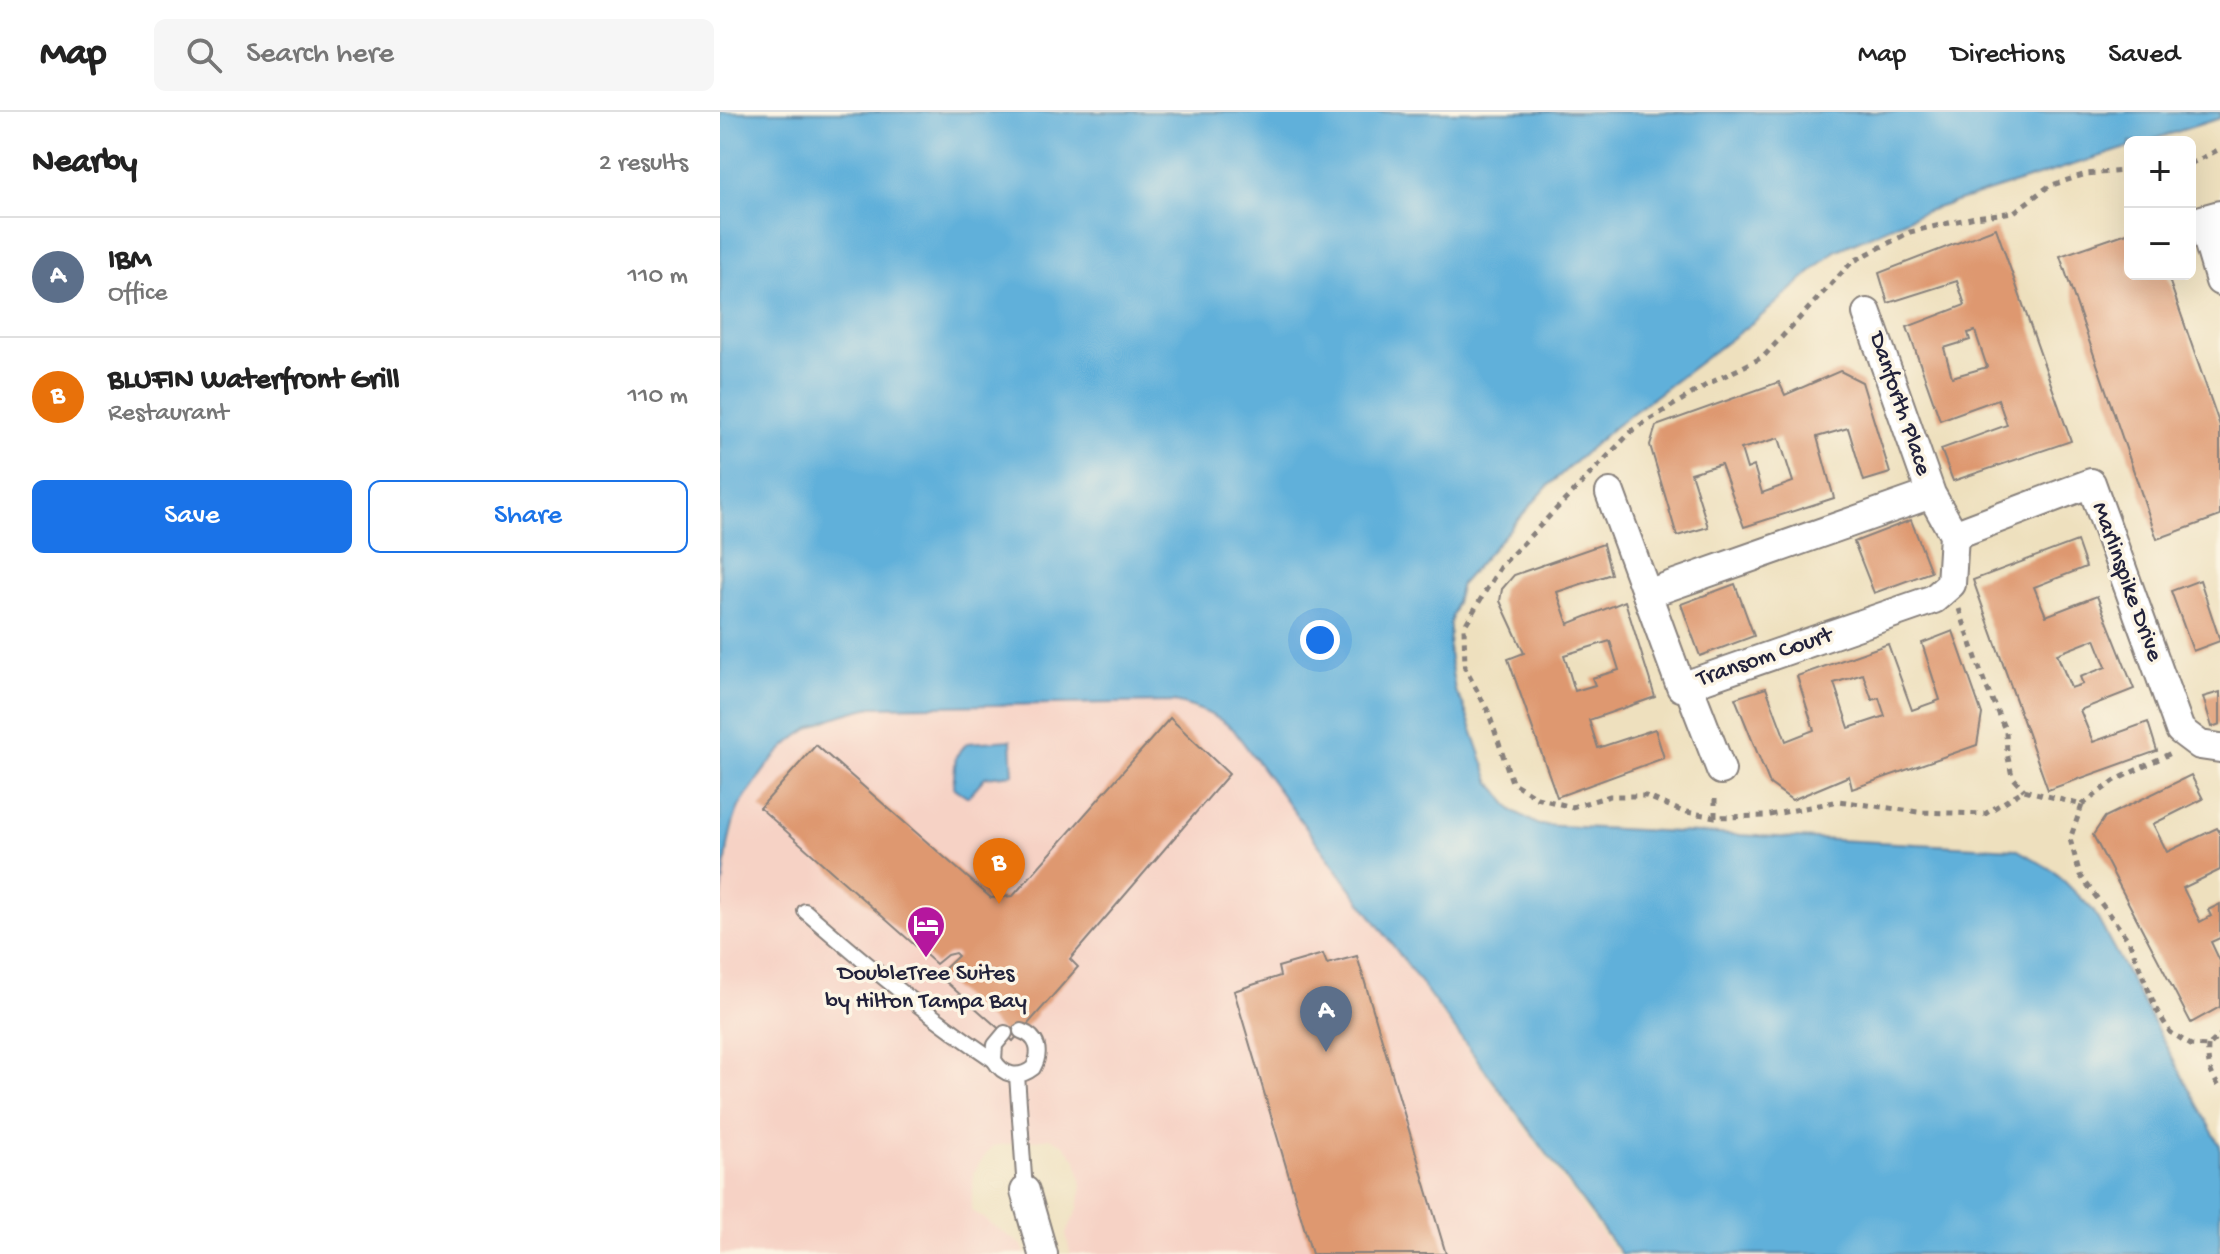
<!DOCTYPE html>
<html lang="en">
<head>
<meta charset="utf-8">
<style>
	:root { --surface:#fff; --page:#f6f6f6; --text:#222; --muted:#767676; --line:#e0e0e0; --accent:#1a73e8 }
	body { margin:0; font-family:"Gochi Hand",sans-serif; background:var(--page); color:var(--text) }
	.controls { position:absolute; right:24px; top:24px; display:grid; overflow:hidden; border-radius:12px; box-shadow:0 8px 32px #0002 }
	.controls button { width:72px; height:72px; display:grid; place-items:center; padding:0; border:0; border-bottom:2px solid var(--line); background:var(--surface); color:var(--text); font:40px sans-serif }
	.you { position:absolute; left:600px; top:528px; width:28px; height:28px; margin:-20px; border:6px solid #fff; border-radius:50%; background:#1a73e8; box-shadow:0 0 0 12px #1a73e833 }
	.badge { display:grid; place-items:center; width:52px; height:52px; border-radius:50%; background:var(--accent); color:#fff; font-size:26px; font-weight:700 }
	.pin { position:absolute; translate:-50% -66px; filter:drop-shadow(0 2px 4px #0008) }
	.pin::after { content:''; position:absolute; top:42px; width:28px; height:24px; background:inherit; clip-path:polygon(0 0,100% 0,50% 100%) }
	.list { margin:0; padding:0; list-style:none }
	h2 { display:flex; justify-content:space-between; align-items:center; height:104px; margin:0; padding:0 32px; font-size:34px }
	h2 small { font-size:26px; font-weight:400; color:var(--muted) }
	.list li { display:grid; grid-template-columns:52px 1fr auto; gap:24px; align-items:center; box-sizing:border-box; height:120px; padding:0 32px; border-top:2px solid var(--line) }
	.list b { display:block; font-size:30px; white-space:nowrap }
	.list p { margin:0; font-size:26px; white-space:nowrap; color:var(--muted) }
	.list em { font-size:26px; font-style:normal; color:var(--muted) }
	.actions { display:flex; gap:16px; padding:24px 32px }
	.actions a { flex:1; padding:18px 0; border:2px solid var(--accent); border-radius:12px; text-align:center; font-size:28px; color:var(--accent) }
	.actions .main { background:var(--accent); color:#fff }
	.icon { flex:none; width:44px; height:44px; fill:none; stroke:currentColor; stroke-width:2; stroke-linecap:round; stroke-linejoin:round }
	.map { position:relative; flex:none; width:1500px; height:1142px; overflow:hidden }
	header { display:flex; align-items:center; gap:48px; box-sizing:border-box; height:112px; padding:0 40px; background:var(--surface); border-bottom:2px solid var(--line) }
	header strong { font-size:38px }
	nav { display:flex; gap:44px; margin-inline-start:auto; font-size:28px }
	.search { width:560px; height:72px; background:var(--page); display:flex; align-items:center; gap:20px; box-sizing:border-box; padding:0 28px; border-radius:12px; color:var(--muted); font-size:30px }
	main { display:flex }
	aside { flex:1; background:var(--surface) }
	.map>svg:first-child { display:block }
	.built { fill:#f6d2c5 }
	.water { fill:#60b0da; stroke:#41698a; stroke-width:2 }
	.building { fill:#de986f; fill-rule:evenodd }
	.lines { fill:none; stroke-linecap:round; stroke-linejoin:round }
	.lane-casing { stroke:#88817c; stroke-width:18 }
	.street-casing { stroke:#88817c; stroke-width:32 }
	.path { stroke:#88817c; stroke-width:5; stroke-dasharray:6 6; stroke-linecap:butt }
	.lane { stroke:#fff; stroke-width:14 }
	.street { stroke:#fff; stroke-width:28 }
	.labels { text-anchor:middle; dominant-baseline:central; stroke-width:7; stroke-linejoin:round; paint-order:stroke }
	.street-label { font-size:24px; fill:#22223b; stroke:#fcf5e5 }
	.poi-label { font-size:24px; fill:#22223b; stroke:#fcf5e5 }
</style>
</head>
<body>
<header>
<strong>Map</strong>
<div class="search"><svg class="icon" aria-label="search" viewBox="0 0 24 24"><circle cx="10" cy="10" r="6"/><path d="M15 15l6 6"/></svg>Search here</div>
<nav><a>Map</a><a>Directions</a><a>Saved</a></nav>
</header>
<main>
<aside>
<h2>Nearby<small>2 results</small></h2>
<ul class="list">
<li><span class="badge" style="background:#5c6f8a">A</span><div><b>IBM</b><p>Office</p></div><em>110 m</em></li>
<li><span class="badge" style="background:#e8710a">B</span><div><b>BLUFIN Waterfront Grill</b><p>Restaurant</p></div><em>110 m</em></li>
</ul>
<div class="actions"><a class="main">Save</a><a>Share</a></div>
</aside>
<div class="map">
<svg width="1500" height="1142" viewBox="0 0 1500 1142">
	<rect width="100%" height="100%" fill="#fcf5e5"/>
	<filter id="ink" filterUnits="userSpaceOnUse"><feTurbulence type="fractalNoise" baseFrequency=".0125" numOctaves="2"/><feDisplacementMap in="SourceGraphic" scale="16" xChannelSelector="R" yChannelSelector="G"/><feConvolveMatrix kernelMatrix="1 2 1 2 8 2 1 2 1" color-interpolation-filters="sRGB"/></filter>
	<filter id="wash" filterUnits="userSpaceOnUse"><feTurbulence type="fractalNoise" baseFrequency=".006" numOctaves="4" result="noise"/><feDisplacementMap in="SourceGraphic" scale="32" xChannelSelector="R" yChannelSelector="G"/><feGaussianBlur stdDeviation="1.8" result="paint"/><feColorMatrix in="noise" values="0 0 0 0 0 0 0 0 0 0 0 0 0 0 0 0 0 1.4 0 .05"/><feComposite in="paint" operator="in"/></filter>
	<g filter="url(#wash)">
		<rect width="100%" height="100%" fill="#eee0be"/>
		<polygon class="built" points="454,590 498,606 513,617 897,1142 350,1142 346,1121 358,1097 362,1073 357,1049 344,1033 330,1026 272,1034 254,1059 251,1098 302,1133 305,1142 0,1142 0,795 10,731 18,696 51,647 74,625 127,601 152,595"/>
		<g class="water">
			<path d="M 0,0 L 1500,0 L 1500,6 L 1425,30 L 1410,30 L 1410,35 L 1204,100 L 1115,139 L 1045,201 L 894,315 L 827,375 L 741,472 L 730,512 L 729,541 L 735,579 L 743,592 L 770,669 L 792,698 L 819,713 L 1296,737 L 1334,759 L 1373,798 L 1500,1034 L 1500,1142 L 901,1142 L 513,617 C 496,603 476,595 454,590 L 152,595 C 97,607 67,623 36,670 C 30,679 22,688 18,697 C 6,726 5,764 0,795 Z"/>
			<polygon points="291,628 293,662 265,665 248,685 233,675 236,644 247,631"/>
		</g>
		<g id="blocks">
			<g class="building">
				<path d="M 1276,116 L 1351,329 L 1233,369 L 1221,337 L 1287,313 L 1278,287 L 1220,308 L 1187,215 L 1245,193 L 1237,169 L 1168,191 L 1159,161 ZM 1255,219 L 1267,255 L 1232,265 L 1224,236 L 1250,228 L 1248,221 Z"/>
				<polygon points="1410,120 1410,162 1447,162 1500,314 1500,404 1437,427 1340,144"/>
				<path d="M 1120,259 L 1142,270 L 1170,361 L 1144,369 L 1128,316 L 1097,325 L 1114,386 L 1024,415 L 1001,352 L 971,361 L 988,415 L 957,424 L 930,333 L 936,314 L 1059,270 L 1065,283 ZM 1059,326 L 1073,370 L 1042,381 L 1034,354 L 1027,357 L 1021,337 Z"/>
				<polygon points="1191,408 1211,460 1154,481 1134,430"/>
				<path d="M 1357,429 L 1366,455 L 1314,475 L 1326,504 L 1377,484 L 1414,577 L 1360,598 L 1373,630 L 1428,610 L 1437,639 L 1328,678 L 1253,468 ZM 1375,527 L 1386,555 L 1360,565 L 1363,572 L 1351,576 L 1337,542 Z"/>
				<path d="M 883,432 L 891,462 L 837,480 L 848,512 L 905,489 L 935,585 L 869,608 L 878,636 L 935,617 L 944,646 L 837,685 L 788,547 L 804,541 L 780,489 L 782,477 L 794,463 ZM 890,529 L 899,558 L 872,566 L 875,573 L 855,579 L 844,543 Z"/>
				<polygon points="1480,468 1500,529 1473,539 1451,479"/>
				<polygon points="1015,472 1034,524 980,544 961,492"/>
				<path d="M 1233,519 L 1262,602 L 1257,633 L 1132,677 L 1129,664 L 1072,688 L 1050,672 L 1015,586 L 1046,576 L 1066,629 L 1094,618 L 1077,564 L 1168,532 L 1192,598 L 1220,588 L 1202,531 ZM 1143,562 L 1152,588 L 1159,586 L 1165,604 L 1129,616 L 1114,571 Z"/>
				<polygon points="1500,580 1500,612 1492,615 1483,585"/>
				<polygon points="450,606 509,662 350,847 358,855 293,929 218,863 238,844 235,841 227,843 216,852 40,696 96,633 271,786 293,784"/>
				<polygon points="1471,663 1483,687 1433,712 1447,740 1497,716 1500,721 1500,758 1463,776 1480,810 1491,804 1488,798 1500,792 1500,826 1491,830 1500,849 1500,895 1471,911 1373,723 1385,705"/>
				<polygon points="603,842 607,852 637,844 726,1142 592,1142 514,879 560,864 558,855"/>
			</g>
		</g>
	</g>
	<g filter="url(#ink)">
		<use href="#blocks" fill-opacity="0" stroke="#88817c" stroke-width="2"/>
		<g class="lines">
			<defs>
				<g id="lane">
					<path d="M 85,799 C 146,852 207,903 274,948"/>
					<path d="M 285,921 L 275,933 L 274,948 C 283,964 299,967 313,956 C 322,940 318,925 301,919"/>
					<polyline points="297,963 305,1079"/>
				</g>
				<g id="street">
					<polyline points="1500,103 1482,108 1500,169"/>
					<polyline points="1147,201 1211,382 1234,423 1231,472 1214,487 961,575 927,482 1211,382"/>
					<polyline points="890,381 927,482"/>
					<polyline points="1234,423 1371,371 1460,618 1480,633 1500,636"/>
					<polyline points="968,573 1001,658"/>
					<polyline points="305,1079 323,1142"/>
				</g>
			</defs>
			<use href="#lane" class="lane-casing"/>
			<use href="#street" class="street-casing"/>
			<g class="path">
				<polyline points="1470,52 1500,37"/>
				<polyline points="1410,61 1404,59 1366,62 1329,74 1294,100 1255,105 1190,120 1132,150 1043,245 988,272 914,317 780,455 744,515 745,556 768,599 792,670 817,686 852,695 890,684 926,684 961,699 995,705 1045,704 1119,689 1198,700 1265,702 1304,678 1362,693 1350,727 1360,763 1409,829 1436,897 1450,920 1471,933 1488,934 1500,923"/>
				<polyline points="1239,497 1264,569 1286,620 1287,641 1292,664 1304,678"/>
				<polyline points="1362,693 1394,669 1451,641"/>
				<polyline points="995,705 995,682"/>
				<path d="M 1488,934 C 1487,950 1490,962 1500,976"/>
			</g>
			<use href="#lane" class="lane"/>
			<use href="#street" class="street"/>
		</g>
	</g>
	<defs>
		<symbol id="hotel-pin" viewBox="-11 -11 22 30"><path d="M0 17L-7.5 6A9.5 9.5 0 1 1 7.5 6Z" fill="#b5179e" stroke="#fcf5e5"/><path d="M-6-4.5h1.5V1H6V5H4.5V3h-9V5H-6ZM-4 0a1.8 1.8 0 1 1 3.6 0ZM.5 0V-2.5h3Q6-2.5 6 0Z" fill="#fff"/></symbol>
	</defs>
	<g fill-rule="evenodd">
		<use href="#hotel-pin" x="184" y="791" width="44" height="60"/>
	</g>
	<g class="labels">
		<g class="street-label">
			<text transform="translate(1179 292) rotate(71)">Danforth Place</text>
			<text transform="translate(1406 470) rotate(70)">Marlinspike Drive</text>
			<text transform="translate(1045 546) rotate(-19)">Transom Court</text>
		</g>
		<g class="poi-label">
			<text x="206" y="862">DoubleTree Suites<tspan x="206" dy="28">by Hilton Tampa Bay</tspan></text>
		</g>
	</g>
</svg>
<div class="controls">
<button>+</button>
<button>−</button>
</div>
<div class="you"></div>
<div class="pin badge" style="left:606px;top:940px;background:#5c6f8a">A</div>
<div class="pin badge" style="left:279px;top:792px;background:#e8710a">B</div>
</div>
</main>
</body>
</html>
